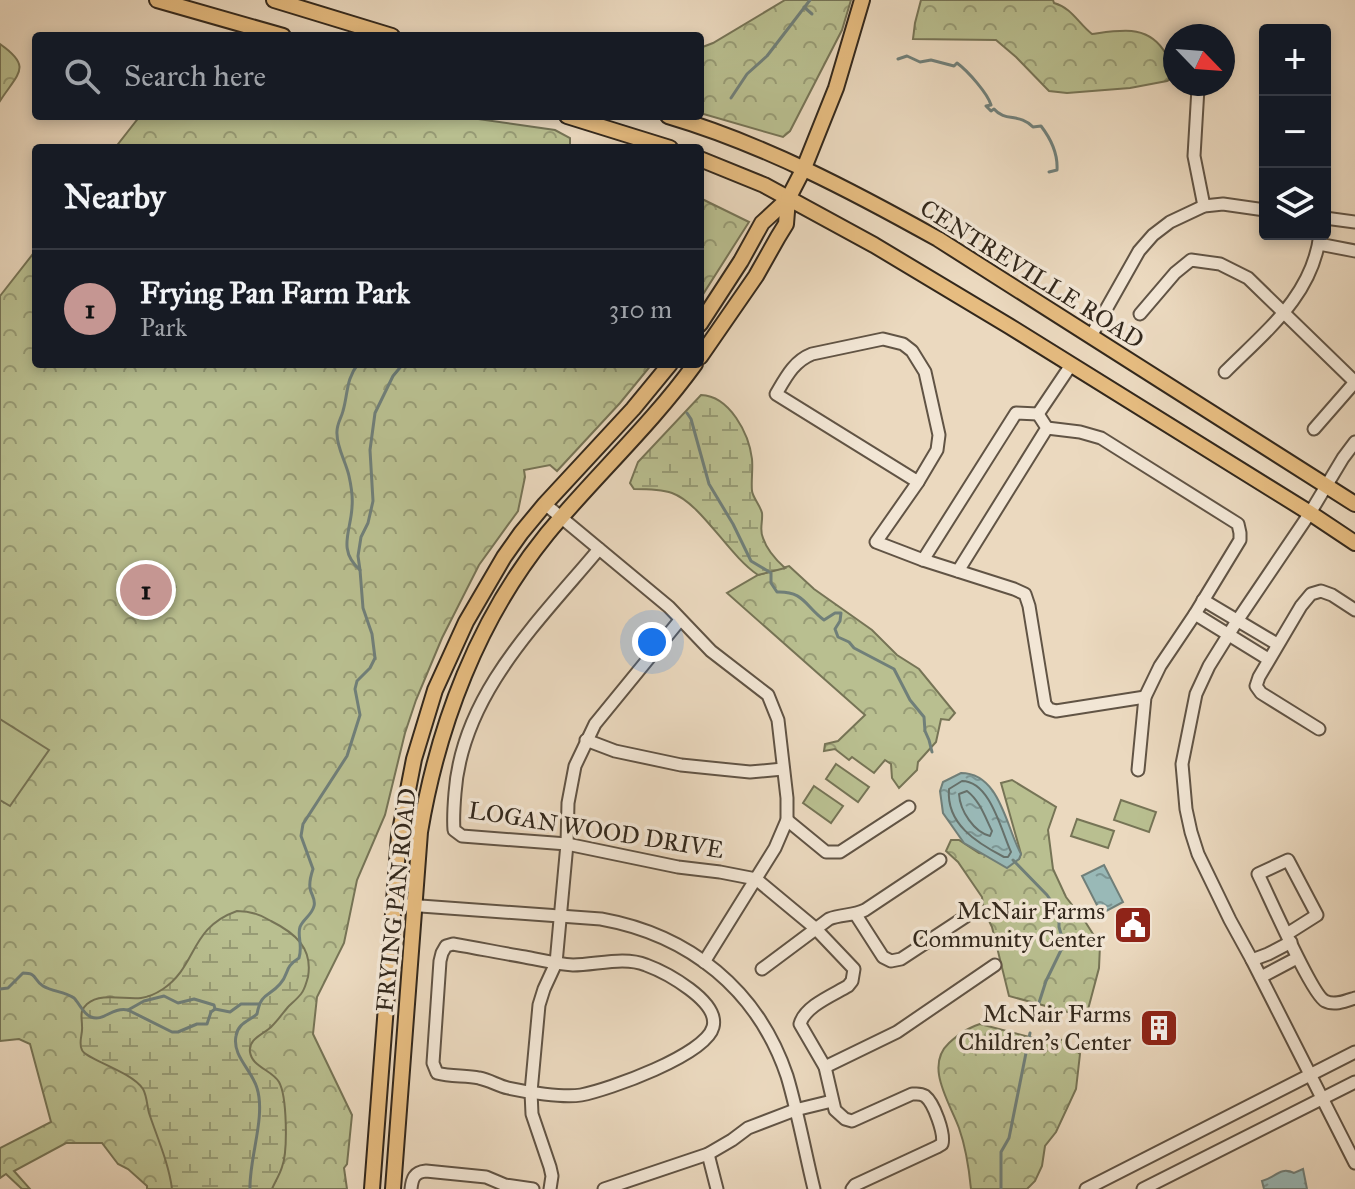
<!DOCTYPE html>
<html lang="en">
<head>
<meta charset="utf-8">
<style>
	:root { --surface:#171b24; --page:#242831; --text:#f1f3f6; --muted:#9ea1a6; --line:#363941; --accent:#c59692 }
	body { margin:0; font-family:"IM FELL Great Primer",serif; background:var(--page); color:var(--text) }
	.controls { position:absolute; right:24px; top:24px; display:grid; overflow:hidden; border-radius:8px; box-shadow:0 4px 12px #0003 }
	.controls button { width:72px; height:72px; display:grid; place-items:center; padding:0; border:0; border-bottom:2px solid var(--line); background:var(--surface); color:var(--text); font:40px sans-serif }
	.compass { position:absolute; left:1163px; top:24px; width:72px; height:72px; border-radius:50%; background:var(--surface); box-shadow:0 4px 12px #0003; rotate:115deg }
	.you { position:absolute; left:652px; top:642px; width:28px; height:28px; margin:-20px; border:6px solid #fff; border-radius:50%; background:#1a73e8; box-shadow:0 0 0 12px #1a73e833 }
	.badge { display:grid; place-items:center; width:52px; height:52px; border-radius:50%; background:var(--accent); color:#111; font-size:26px; font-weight:700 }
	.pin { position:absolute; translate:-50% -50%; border:4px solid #fff; box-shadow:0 2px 8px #0006 }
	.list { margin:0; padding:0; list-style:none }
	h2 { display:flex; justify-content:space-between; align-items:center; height:104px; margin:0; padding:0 32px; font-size:34px }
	h2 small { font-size:26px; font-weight:400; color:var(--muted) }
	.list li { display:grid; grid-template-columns:52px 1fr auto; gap:24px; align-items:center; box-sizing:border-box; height:120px; padding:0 32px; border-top:2px solid var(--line) }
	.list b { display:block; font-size:30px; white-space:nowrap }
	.list p { margin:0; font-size:26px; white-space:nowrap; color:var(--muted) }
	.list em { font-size:26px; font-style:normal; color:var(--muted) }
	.icon { flex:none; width:44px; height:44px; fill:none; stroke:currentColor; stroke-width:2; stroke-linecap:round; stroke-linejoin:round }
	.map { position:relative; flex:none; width:1355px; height:1189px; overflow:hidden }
	.search { position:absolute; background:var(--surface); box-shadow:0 4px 12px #0003; left:32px; top:32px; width:672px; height:88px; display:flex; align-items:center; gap:20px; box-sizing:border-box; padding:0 28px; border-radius:8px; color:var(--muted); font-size:30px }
	.panel { position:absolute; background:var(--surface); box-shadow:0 4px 12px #0003; left:32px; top:144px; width:672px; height:224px; border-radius:8px }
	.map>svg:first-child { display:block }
	.forest { fill:url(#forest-crowns); stroke:#767456; stroke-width:2 }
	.wetland { fill:url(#wetland-marsh); stroke:#767456; stroke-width:2 }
	.pitch { fill:#b9bf90; stroke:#767456; stroke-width:2 }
	.water { fill:url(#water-ripples); stroke:#707f79; stroke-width:2 }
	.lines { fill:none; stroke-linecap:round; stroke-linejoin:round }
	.shore { stroke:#66706a; stroke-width:2 }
	.stream { stroke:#707f79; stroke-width:3 }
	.minor-casing { stroke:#615445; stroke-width:15 }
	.major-casing { stroke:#33281c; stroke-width:18 }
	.minor { stroke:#f2e6d5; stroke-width:11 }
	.major { stroke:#e6bc80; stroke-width:14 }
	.labels { text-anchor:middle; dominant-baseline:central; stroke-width:7; stroke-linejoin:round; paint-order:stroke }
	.street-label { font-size:24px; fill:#33281c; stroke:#f2e6d5 }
	.poi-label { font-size:24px; fill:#33281c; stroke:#f2e6d5; text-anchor:end }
</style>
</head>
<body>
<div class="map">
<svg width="1355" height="1189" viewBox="0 0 1355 1189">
	<defs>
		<pattern id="forest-crowns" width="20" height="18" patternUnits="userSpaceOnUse" patternTransform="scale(2)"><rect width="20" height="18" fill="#b9bf90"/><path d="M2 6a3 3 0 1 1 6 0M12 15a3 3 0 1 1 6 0" fill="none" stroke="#979b75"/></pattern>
		<pattern id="wetland-marsh" width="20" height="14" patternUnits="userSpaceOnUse" patternTransform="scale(2)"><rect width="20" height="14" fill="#b9bf90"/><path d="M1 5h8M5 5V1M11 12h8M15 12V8" fill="none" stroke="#979b75"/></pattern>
		<pattern id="water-ripples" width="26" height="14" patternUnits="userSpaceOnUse" patternTransform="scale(2)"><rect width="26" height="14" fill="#99b9b7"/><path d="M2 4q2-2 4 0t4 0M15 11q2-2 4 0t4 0" fill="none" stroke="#7d9694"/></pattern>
	</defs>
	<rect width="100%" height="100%" fill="#ebd9bf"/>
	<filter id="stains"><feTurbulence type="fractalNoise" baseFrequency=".0025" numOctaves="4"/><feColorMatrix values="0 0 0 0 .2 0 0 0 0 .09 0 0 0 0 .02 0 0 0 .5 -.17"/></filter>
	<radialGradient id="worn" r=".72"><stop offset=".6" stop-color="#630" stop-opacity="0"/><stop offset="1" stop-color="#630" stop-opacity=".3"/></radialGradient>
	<g class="forest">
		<polygon points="785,0 851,0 842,30 790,131 783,137 700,113 700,48 713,43"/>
		<path d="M 921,0 L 1053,0 L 1054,3 C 1072,8 1078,23 1092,34 C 1122,30 1149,24 1166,54 C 1170,62 1175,68 1175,77 L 1167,81 L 1130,88 L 1067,93 L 1049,91 L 1016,57 L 996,40 L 913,39 L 915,23 Z"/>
		<path d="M 0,44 C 33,67 18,73 0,101 Z"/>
		<polygon points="140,116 457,116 555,130 570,138 570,148 115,148"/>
		<polygon points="700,198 749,222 700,299"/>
		<polygon points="36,250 36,364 652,364 620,403 557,471 550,465 524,470 525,477 518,511 479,565 442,638 416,700 405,733 385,815 357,880 344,943 317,997 313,1034 352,1115 347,1164 344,1168 347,1189 147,1189 147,1186 128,1169 118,1164 102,1143 66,1143 14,1171 30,1189 22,1189 6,1174 0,1178 0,1148 51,1122 30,1044 19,1039 0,1041 0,296"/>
		<polygon points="789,566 814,589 872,630 897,655 919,669 955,713 949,720 941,719 936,742 918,762 917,770 899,788 892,778 891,764 885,760 874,773 852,757 849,760 835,749 824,751 825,744 838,741 865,715 727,593 758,575"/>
		<polygon points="1012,780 1056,807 1048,830 1053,869 1066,897 1086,923 1100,945 1099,968 1086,1017 1009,996 992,927 984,911 982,897 958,862 946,851 951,840 959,840 979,853 1019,859 1021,854 1001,783"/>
		<path d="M 980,1024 L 1037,1039 L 1065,1040 L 1080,1054 L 1076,1089 L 1056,1132 L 1045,1146 L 1042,1166 L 1035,1181 L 1027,1189 L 971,1189 C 969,1168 966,1148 959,1128 C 950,1103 924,1066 949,1043 C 960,1033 966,1029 980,1024 Z"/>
	</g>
	<g class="wetland">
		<path d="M 701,395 C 730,396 749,434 752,459 C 753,470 751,481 752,491 C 753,498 760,505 762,513 C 763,522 759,530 763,538 C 767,550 776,560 785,568 L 758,575 C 728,555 702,504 672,493 C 660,489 646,489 634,489 L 630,483 L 638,462 Z"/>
		<path d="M 237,911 C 250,911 260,914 271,921 C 295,933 313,948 308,977 C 306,983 305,989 301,994 C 297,999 292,1003 288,1007 C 283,1013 278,1020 272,1026 C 265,1034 248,1038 250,1052 C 252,1067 272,1070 279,1082 C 287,1096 288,1151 282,1167 C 280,1174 275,1182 272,1189 L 172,1189 C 169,1164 157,1137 149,1113 C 147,1106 147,1096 143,1089 C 131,1071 85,1059 82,1050 C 78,1043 83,1034 82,1026 C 82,1017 79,1011 87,1004 C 101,992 125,1000 141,998 C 149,997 157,993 163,989 C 198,965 189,928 237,911 Z"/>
	</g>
	<g class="pitch">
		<polygon points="0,719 49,750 10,806 0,800"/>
		<polygon points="836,764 869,787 858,802 826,779"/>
		<polygon points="814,786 843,806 831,823 803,803"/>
		<polygon points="1121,800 1156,812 1149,832 1114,820"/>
		<polygon points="1077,819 1114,831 1108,848 1071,836"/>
	</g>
	<g class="water">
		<path d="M 961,773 C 1000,773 1006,827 1021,854 L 1019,859 L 1007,868 L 964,843 L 943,813 L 940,791 L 943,782 Z"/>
		<polygon points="1104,865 1123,902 1099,915 1097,911 1099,909 1082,876"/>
		<path d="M 1303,1169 L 1307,1189 L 1264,1189 L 1262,1181 C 1275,1178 1280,1166 1294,1173 Z"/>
	</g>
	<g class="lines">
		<g class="shore">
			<path d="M 962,781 C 990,781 1001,830 1011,852 L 1008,857 L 1004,857 C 977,843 946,824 949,789 Z"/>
			<path d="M 967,791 C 980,801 985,817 992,831 L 990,836 C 974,832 960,811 959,794 Z"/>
		</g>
		<g class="stream">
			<polyline points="804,7 812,14"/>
			<path d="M 898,59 L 907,56 L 920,62 L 931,60 L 954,66 L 957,63 C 968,71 988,94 991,105 L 986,106 L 991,111 L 994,109 C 1005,122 1020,113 1033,127 L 1041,126 C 1051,139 1058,154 1057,170 L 1049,172"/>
			<polyline points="731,98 747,74 767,56 810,0"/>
			<path d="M 687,413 L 691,419 L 709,484 L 733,524 L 751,561 L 771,573 L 771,583 L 777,592 C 804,591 805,606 824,620 L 835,613 L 841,613 L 840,621 L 835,629 L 838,637 L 849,642 L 854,648 L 894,669 L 910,700 L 924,717 L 925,731 L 929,740 L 932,752"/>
			<polyline points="360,570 358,556 361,537 368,523 373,501 370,450 375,413 393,376 403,364"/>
			<polyline points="1013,860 1047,895 1059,912 1059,927 1064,944 1046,981 1037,1009"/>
			<path d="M 0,989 L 8,988 L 23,973 C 38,973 33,980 43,986 C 53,992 64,991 74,998 C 80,1004 83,1014 91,1017 C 104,1022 111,1007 128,1010 L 172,1032 L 178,1032 L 197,1024 L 207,1024 L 211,1012 L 215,1009"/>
			<polyline points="128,1010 144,1001 164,996 178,1003 194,999 214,1005 215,1009 230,1012 241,1004 259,1004"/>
			<path d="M 250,1189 C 249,1158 266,1117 257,1088 C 252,1070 232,1056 236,1036 C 238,1023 249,1021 257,1014 C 261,992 269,997 280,984 C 290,973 283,968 299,958 C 303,945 297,936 300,927 C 303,919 312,915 314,906 C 316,899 311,895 310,888 C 309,881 311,875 313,869 L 301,836 L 303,824 L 347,756 L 360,715 L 355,689 L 357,681 L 370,668 L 375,658 L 372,634 L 363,608 L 360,570 C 337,550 351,531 352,507 C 353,497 351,485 349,476 C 346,462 337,448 337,434 C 336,425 341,419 343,411 C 348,394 346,379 358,364"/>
			<polyline points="1001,1189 1001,1152 1009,1138 1030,1033"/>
		</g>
		<defs>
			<g id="minor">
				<polyline points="1198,88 1194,156 1204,206"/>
				<polyline points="1325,218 1355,222"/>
				<polyline points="1319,244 1355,251"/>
				<polyline points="1140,314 1175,273 1191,260 1220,264 1248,278 1355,382 1314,429"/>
				<polyline points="1091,336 1139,251 1153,235 1170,222 1204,206 1223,204 1265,210"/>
				<path d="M 883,339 L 903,344 L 912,351 L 925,372 L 939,435 L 937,450 L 918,482 L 776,394 C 786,377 794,361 812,354 Z"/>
				<path d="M 1225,372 C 1266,331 1313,295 1320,234"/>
				<polyline points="1038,414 1071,365"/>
				<polyline points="1047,428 1080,432 1101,438 1238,524 1240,533 1240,540 1195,614 1160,666 1145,697 1138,770"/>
				<polyline points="1355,442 1343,458 1310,513 1237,621 1209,666 1196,694 1182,764 1186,809 1191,832 1198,854 1230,920 1252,960 1355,1163"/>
				<polyline points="918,482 876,542 923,560 1014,589 1025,594 1029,606 1045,704 1049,709 1056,711 1145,697"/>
				<polyline points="545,504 669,607 711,651 768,695 778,720 787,798 787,820 775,848 704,962"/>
				<path d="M 599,549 C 539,621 462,694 455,793 C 454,805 453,818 454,830 L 462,836 L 567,844 L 678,867 L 720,872 L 756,879 L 815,928 L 854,969 L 852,981 L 848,986 C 833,995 805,1006 800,1024 L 825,1067 L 835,1110 L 845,1119 L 852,1121 L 912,1094 C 918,1094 920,1093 925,1096 C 934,1103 945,1134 942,1144 L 937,1147 L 855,1185 L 852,1189"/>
				<polyline points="923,560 1016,413 1038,414"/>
				<polyline points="958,571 1047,428 1038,414"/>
				<polyline points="1203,600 1277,644"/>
				<polyline points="1195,614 1268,659"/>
				<polyline points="1319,729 1261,693 1256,686 1259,677 1301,606 1311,594 1321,591 1332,595 1355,610"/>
				<polyline points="586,740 615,751 681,765 750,772 783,769"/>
				<polyline points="787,820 826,852 840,852 909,807"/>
				<path d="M 393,904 L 601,919 C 690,935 758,990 787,1076 C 798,1113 805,1152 814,1189"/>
				<polyline points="856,915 883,957 891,961 901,959 971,913"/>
				<path d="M 1287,934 L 1317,915 L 1288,860 L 1258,874 C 1268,894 1312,995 1325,1001 C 1334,1006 1346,1001 1355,998"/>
				<path d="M 453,944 C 477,948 501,953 525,957 C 541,960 557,964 573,965 C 596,965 624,956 646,965 C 665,972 720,1001 713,1027 C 706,1055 608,1090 581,1095 C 563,1098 526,1092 508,1088 C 498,1086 490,1080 479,1078 C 466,1075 451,1077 437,1073 L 433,1063 L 440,961 L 442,953 L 446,946 Z"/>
				<polyline points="1252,960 1268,954 1291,942"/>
				<path d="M 762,969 L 829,919 C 841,914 853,916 865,910 L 940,860"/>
				<polyline points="1261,977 1297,958"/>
				<polyline points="825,1067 897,1032 995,965"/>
				<polyline points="708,1154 717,1189"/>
				<path d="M 411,1189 C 412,1179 414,1172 426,1171 L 486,1177 L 505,1185 L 533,1189"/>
				<polyline points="550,1189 552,1176 550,1167 532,1114 531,1092 539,1005 544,989 556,963 567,844 568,803 575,766 595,724 680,620"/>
				<polyline points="604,1189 708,1154 732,1140 748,1128 795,1110 832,1101"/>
				<polyline points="1086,1189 1355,1052"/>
				<polyline points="1143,1189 1355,1082"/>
			</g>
			<g id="major">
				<polyline points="157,0 283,36"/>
				<polyline points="274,0 392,36"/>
				<polyline points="567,116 670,148"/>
				<path d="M 668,116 C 763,144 852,191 938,239 L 1355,504"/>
				<polyline points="700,159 764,185 874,245 1009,326 1310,513 1355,543"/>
				<polyline points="700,324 741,261 762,223 788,199 804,168 836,88 862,0"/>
				<polyline points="700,357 756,276 778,237 786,224 788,199"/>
				<polyline points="372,1189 399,836 414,759 435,690 466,622 504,557 521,533 545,504 633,409 670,364"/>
				<path d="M 393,1189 L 420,832 C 438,725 478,619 547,534 C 595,476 651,425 695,364"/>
			</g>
		</defs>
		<use href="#minor" class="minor-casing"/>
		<use href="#major" class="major-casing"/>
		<use href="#minor" class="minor"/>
		<use href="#major" class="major"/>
	</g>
	<defs>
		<symbol id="civic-square" viewBox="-11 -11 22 22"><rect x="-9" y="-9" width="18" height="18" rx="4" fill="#8f2418" stroke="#f2e6d5"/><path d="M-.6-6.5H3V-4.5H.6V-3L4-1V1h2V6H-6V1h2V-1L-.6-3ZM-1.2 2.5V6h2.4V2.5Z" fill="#fff"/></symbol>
		<symbol id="building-square" viewBox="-11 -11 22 22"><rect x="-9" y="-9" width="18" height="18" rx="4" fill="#8f2418" stroke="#f2e6d5"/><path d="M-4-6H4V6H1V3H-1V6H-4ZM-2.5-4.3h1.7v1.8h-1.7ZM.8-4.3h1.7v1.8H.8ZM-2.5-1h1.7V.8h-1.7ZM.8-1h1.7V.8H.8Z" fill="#fff"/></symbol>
	</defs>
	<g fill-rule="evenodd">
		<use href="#civic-square" x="1111" y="903" width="44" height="44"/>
		<use href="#building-square" x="1137" y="1006" width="44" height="44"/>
	</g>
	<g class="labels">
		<g class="street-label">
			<text transform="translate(1032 274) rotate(32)">CENTREVILLE ROAD</text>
			<text transform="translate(596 830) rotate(9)">LOGAN WOOD DRIVE</text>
			<text transform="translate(396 900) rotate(-84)">FRYING PAN ROAD</text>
		</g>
		<g class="poi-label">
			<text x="1105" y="911">McNair Farms<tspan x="1105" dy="28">Community Center</tspan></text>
			<text x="1131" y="1014">McNair Farms<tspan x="1131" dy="28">Children's Center</tspan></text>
		</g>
	</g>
	<rect width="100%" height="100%" filter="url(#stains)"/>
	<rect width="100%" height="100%" fill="url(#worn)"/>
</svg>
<div class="controls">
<button>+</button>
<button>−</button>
<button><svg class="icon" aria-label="layers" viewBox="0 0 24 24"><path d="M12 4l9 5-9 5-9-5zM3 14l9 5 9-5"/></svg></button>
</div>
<svg class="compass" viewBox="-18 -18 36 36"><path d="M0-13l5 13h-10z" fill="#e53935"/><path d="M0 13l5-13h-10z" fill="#9ea1a6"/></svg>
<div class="you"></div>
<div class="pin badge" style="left:146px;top:590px">1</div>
<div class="search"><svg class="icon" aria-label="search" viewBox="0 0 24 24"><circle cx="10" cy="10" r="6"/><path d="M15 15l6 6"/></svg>Search here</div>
<section class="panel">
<h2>Nearby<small></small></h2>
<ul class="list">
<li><span class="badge">1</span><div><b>Frying Pan Farm Park</b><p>Park</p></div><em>310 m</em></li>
</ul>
</section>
</div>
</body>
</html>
